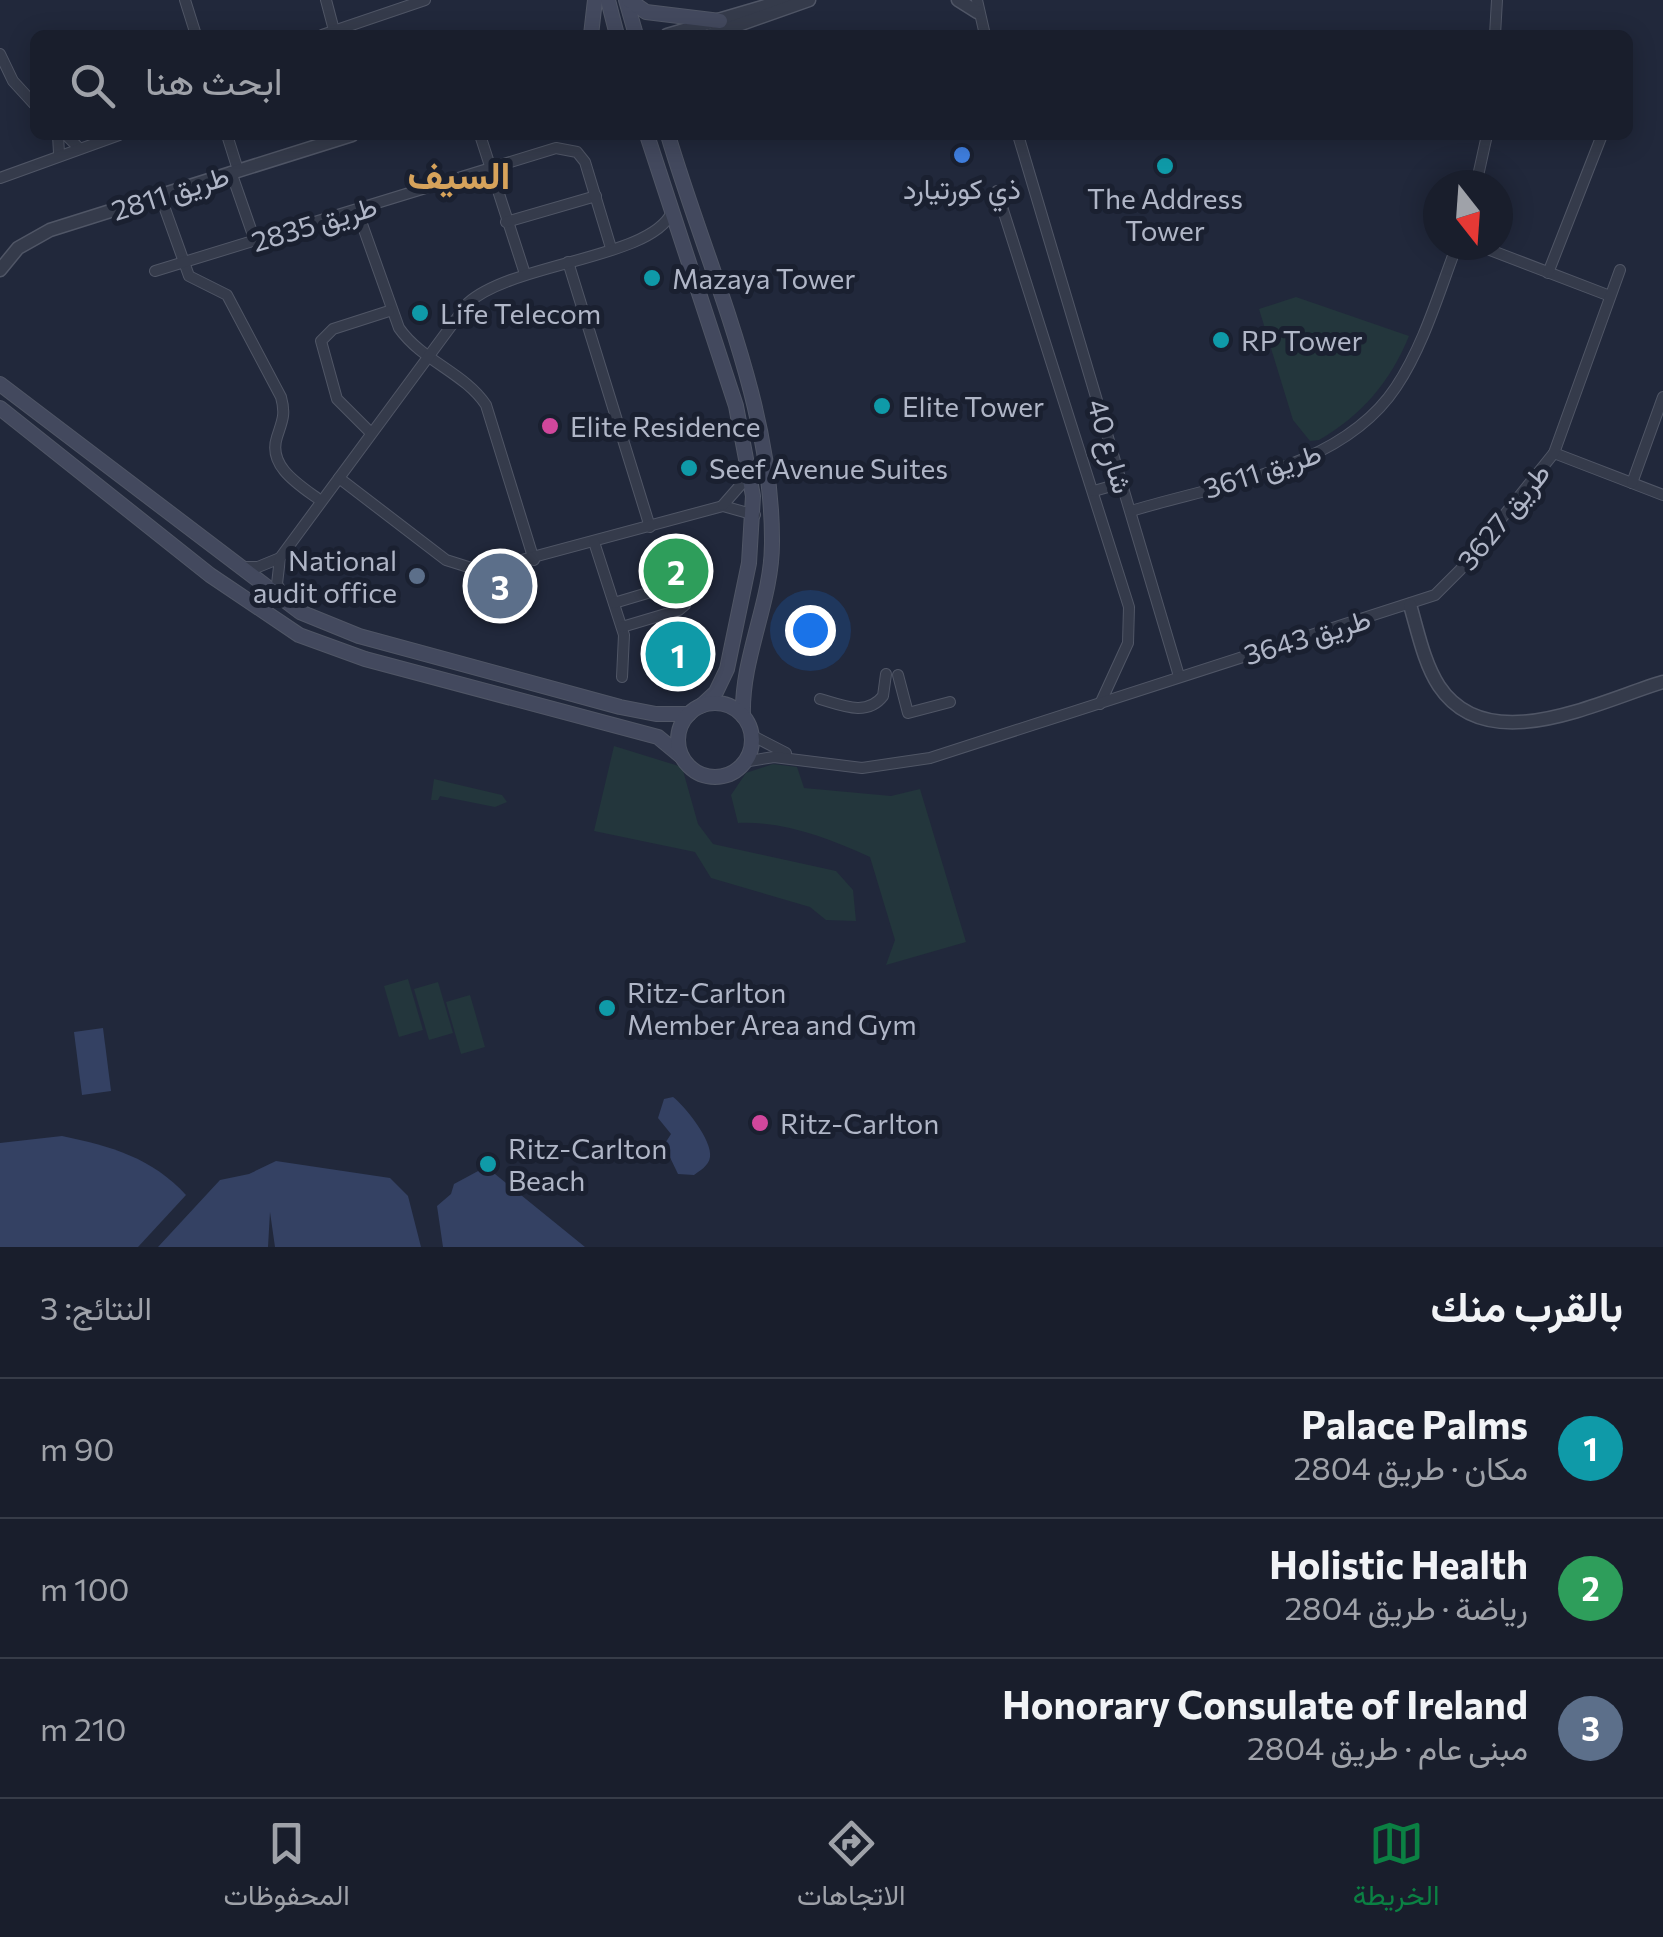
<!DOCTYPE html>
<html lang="ar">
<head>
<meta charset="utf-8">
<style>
	:root { --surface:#191e2c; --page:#262b38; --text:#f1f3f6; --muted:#9fa2a9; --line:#373c48; --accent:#0b8043 }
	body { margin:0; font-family:Commissioner,Vazirmatn,sans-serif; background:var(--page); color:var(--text); direction:rtl }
	.compass { position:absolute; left:1423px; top:170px; width:90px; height:90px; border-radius:50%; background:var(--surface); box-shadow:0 5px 25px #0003; rotate:163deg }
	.you { position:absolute; left:810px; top:630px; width:35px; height:35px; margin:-25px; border:8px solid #fff; border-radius:50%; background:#1a73e8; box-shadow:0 0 0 15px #1a73e833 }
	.badge { display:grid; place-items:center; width:65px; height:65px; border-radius:50%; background:var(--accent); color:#fff; font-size:32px; font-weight:700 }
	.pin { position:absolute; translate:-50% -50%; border:5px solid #fff; box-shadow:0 2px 10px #0006 }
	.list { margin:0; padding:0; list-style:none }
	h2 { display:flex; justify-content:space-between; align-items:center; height:130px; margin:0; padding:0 40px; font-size:42px }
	h2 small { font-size:32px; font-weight:400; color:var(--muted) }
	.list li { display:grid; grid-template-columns:65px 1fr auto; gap:30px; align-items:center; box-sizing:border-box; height:140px; padding:0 40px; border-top:2px solid var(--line) }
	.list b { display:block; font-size:38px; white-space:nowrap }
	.list p { margin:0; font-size:32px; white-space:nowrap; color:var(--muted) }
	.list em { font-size:32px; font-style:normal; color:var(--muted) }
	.icon { flex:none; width:55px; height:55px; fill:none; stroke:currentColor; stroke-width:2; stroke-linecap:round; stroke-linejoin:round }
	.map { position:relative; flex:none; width:1663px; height:1247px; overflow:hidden; direction:ltr }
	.search { position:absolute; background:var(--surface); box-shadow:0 5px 25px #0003; left:30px; right:30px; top:30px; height:110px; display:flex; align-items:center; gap:25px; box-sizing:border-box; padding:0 35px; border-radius:15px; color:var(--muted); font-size:38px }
	.sheet { height:550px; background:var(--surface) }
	nav { display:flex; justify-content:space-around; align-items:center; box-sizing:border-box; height:140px; border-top:2px solid var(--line); background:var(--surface); font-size:28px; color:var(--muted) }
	nav a { display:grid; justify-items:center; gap:5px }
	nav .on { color:var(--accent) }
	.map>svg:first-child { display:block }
	.green { fill:#23363c }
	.water { fill:#344163 }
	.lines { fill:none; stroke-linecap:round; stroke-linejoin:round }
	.minor-casing { stroke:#505666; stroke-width:12 }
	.tertiary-casing { stroke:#505666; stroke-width:15 }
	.secondary-casing { stroke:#505666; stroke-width:16 }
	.minor { stroke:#353b4b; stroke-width:10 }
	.tertiary { stroke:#353b4b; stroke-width:12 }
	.secondary { stroke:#43495e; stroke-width:14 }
	.shop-dot { fill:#3f7fe0; stroke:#1a2030; stroke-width:4 }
	.culture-dot { fill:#0f9aa8; stroke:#1a2030; stroke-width:4 }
	.hotel-dot { fill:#d1479c; stroke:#1a2030; stroke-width:4 }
	.service-dot { fill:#5c6f8a; stroke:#1a2030; stroke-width:4 }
	.labels { text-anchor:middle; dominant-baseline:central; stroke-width:10; stroke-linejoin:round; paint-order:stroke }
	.poi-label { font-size:28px; fill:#b0b6c7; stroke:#1a2030; text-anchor:start }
	.street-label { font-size:28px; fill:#b0b6c7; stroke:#1a2030 }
	.district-label { font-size:38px; font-weight:bold; fill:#d7a35b; stroke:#1a2030 }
</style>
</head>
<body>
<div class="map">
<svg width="1663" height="1247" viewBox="0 0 1663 1247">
	<rect width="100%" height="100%" fill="#21283b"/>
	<g class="green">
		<path d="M 1296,297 L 1409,336 C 1390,382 1362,415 1319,440 L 1310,441 L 1293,420 L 1259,309 Z"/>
		<polygon points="614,746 682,767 698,824 713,844 836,871 853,890 856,921 826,920 810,907 711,878 695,852 594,831"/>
		<path d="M 773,764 L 797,767 L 804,788 L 891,796 L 920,789 L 966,942 L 886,965 L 895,940 L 870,857 C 827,838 785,821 738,823 L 731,795 L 746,773 Z"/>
		<polygon points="434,779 502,795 507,802 495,807 440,796 438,800 431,800"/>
		<polygon points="408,979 423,1030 399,1037 384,986"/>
		<polygon points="438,982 453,1033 429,1040 414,989"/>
		<polygon points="470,995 485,1047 461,1054 446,1002"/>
	</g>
	<g class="water">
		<polygon points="103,1028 111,1091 82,1095 74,1032"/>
		<path d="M 673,1097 C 684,1105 713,1141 710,1157 C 709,1166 699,1171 694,1175 L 678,1174 L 664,1145 L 671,1134 L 658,1118 L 664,1099 Z"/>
		<path d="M 62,1136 C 111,1146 152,1158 186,1195 L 138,1247 L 0,1247 L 0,1143 Z"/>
		<polygon points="276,1161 390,1178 408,1196 421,1247 275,1247 270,1212 268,1247 158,1247 220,1180 249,1174"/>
		<polygon points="480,1170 495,1174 585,1247 443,1247 437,1206 451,1194 454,1184"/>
	</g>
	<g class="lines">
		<defs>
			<g id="minor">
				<polyline points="185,0 196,35"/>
				<polyline points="326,0 335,34"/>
				<polyline points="977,0 985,35"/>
				<polyline points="322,35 425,0"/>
				<polyline points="1495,35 1497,0"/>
				<polyline points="0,54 13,81 35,105"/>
				<polyline points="58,135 59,153"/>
				<polyline points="66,135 79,148"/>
				<polyline points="227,135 238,170"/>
				<polyline points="480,135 525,274"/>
				<polyline points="1018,135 1179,676"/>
				<polyline points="231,172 255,241"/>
				<polyline points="0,178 119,135"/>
				<polyline points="1476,185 1487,135"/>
				<polyline points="997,191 1129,607 1128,643 1100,704"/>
				<path d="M 160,195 L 189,276 L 227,295 L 281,397 C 286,415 282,421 277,437 C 267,467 301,486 321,501"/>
				<path d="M 357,210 L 399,328 C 422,361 465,373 486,405 L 534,560"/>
				<polyline points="506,222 596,196"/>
				<polyline points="1477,245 1610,296"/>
				<polyline points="568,262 650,527"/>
				<polyline points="155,271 556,148 577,152 585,162 611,248"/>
				<polyline points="1548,273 1602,135"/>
				<polyline points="370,432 337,399 321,341 333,329 389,311"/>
				<polyline points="1554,453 1663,495"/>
				<polyline points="339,478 446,560 481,571 723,506 755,515"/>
				<polyline points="1632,483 1663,397"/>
				<polyline points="1094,491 1122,483"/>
				<polyline points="723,505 751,473"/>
				<path d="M 1131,511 C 1220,484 1342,469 1396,387 C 1424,345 1439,292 1457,245"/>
				<polyline points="594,542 624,635 622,677"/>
				<polyline points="243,567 258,567 280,558"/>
				<path d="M 285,598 L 277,584 L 280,558 L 468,303 C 514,262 651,259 672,212"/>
				<polyline points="614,603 671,586 685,593 685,605 679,610 622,627"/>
				<polyline points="898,675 908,713 950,702"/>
				<path d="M 820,699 C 841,705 867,717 883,696 L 886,674"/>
				<polyline points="751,735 786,753"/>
				<polyline points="743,762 774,757 862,768 930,758 1435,595 1460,570 1554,453 1620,270"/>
			</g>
			<g id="tertiary">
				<polyline points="958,0 977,12"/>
				<polyline points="667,35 786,0"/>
				<polyline points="710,35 809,0"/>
				<polyline points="0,270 18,248 50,230 352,135"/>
				<path d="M 1410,605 C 1418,632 1424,663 1439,686 C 1488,760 1599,701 1663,682"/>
			</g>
			<g id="secondary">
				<polyline points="608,0 617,35"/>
				<polyline points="626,0 636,35"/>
				<polyline points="629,0 646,12 720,21"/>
				<polyline points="591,35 595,0"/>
				<polyline points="647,135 736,406 753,496 749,563 727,669 716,692 701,706"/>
				<path d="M 668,135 C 707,267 773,403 772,543 C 772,602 741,657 743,716"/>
				<polyline points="0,384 300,612 359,636 620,707 656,714 689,714"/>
				<polyline points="0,408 210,575 299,635 365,659 658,737 681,756"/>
				<circle cx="715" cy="740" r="37"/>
			</g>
		</defs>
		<use href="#minor" class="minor-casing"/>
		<use href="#tertiary" class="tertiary-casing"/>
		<use href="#secondary" class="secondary-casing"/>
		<use href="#minor" class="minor"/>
		<use href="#tertiary" class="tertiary"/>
		<use href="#secondary" class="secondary"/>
	</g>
	<circle class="shop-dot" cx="962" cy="155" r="10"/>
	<g class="culture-dot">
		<circle cx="1165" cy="166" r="10"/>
		<circle cx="652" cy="278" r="10"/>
		<circle cx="420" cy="313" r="10"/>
		<circle cx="1221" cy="340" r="10"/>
		<circle cx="882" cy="406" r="10"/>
		<circle cx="689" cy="468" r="10"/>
		<circle cx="607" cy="1008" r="10"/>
		<circle cx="488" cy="1164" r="10"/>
	</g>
	<g class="hotel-dot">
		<circle cx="550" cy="426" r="10"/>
		<circle cx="760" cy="1123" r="10"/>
	</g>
	<circle class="service-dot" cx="417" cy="576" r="10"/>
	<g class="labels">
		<g class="poi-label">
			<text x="962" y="188" text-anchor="middle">ذي كورتيارد</text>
			<text x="1165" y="198" text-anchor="middle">The Address<tspan x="1165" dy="32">Tower</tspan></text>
			<text x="672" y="278">Mazaya Tower</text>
			<text x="440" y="313">Life Telecom</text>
			<text x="1241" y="340">RP Tower</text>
			<text x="902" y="406">Elite Tower</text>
			<text x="570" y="426">Elite Residence</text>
			<text x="709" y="468">Seef Avenue Suites</text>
			<text x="397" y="560" text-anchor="end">National<tspan x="397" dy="32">audit office</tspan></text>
			<text x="627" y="992">Ritz-Carlton<tspan x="627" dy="32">Member Area and Gym</tspan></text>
			<text x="780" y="1123">Ritz-Carlton</text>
			<text x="508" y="1148">Ritz-Carlton<tspan x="508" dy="32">Beach</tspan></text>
		</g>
		<g class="street-label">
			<text transform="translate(170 192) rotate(-18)">طريق 2811</text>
			<text transform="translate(314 223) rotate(-17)">طريق 2835</text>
			<text transform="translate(1111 446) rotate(74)">شارع 40</text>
			<text transform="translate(1262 470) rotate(-18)">طريق 3611</text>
			<text transform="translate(1503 516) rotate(-51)">طريق 3627</text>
			<text transform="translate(1307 636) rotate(-17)">طريق 3643</text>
		</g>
		<g class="district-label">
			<text x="459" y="173">السيف</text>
		</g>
	</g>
</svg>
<svg class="compass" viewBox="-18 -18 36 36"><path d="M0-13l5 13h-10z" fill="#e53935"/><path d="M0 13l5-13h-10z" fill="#9fa2a9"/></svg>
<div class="you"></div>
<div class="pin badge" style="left:678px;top:654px;background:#0f9aa8">1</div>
<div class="pin badge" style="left:676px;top:571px;background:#2e9e5b">2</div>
<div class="pin badge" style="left:500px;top:586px;background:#5c6f8a">3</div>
<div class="search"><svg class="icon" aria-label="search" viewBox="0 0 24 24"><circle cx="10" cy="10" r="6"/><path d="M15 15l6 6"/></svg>ابحث هنا</div>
</div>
<section class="sheet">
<h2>بالقرب منك<small>النتائج: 3</small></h2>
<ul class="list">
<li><span class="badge" style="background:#0f9aa8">1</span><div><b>Palace Palms</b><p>مكان · طريق 2804</p></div><em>90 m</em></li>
<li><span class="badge" style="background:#2e9e5b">2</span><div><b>Holistic Health</b><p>رياضة · طريق 2804</p></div><em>100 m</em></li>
<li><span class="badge" style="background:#5c6f8a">3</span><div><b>Honorary Consulate of Ireland</b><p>مبنى عام · طريق 2804</p></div><em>210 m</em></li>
</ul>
</section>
<nav>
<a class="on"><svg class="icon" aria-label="map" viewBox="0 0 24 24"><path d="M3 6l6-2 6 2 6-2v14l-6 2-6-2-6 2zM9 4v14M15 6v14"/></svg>الخريطة</a>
<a><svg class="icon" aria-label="directions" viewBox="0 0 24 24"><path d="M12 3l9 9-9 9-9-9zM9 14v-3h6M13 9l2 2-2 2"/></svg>الاتجاهات</a>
<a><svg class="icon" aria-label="saved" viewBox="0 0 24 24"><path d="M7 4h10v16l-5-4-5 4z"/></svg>المحفوظات</a>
</nav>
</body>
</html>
